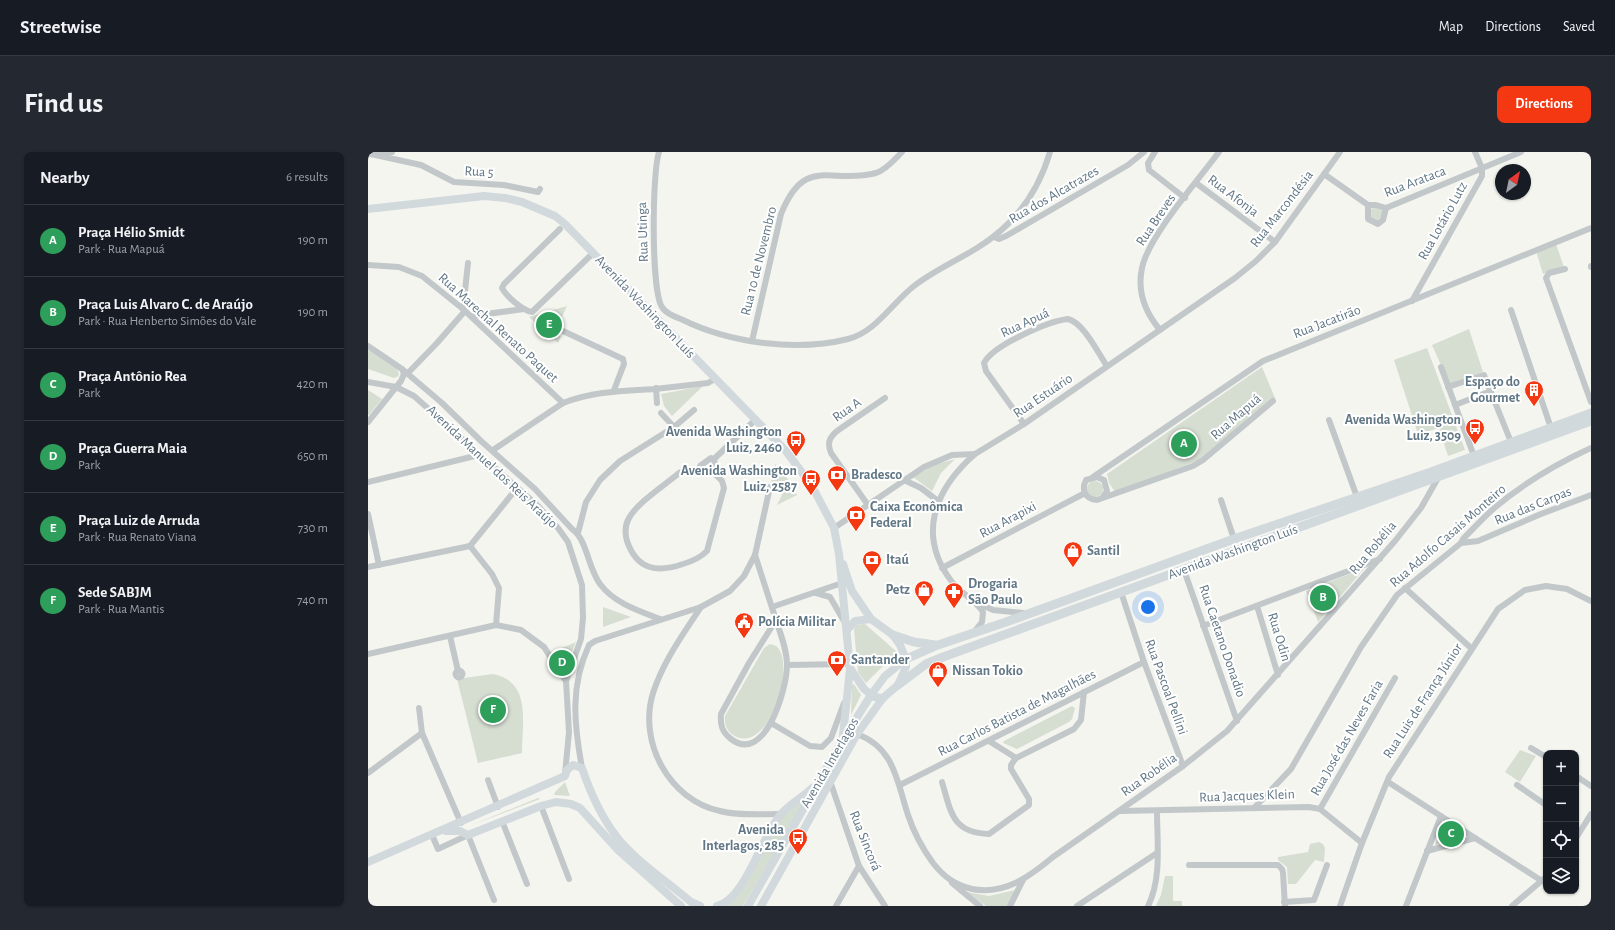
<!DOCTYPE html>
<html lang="en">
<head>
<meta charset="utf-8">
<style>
	:root { --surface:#171b24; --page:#242831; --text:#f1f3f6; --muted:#9ea1a6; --line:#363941; --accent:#f43812 }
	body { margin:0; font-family:"Alegreya Sans",sans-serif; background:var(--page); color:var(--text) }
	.controls { position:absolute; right:12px; bottom:12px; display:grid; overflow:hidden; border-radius:8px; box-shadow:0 1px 3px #0004 }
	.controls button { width:36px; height:36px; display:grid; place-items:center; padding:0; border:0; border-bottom:1px solid var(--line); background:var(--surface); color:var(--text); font:20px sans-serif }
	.compass { position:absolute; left:1127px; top:12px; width:36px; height:36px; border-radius:50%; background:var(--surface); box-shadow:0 1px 3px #0004; rotate:33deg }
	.you { position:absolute; left:780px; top:455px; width:14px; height:14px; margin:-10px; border:3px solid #fff; border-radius:50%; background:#1a73e8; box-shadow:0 0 0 6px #1a73e833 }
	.badge { display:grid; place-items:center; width:26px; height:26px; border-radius:50%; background:var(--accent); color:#fff; font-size:13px; font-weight:700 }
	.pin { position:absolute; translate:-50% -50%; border:2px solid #fff; box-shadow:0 1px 4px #0006 }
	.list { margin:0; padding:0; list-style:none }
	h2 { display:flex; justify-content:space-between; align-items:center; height:52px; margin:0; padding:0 16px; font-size:17px }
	h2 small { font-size:13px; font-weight:400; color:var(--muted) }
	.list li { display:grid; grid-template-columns:26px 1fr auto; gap:12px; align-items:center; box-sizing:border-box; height:72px; padding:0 16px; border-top:1px solid var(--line) }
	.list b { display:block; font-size:15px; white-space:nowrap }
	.list p { margin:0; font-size:13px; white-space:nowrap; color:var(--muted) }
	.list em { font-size:13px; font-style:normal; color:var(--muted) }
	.icon { flex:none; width:22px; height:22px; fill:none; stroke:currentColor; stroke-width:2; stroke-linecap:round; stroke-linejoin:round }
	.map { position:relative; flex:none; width:1223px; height:754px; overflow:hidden; border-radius:8px }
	header { display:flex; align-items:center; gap:24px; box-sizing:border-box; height:56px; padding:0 20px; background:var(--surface); border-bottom:1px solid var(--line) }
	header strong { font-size:19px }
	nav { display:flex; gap:22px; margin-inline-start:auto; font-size:14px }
	.intro { display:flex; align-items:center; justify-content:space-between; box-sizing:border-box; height:96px; padding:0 24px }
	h1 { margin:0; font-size:28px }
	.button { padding:10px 18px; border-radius:8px; background:var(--accent); color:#fff; font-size:14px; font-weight:700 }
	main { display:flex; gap:24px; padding:0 24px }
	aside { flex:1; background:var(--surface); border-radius:8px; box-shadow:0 1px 3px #0004 }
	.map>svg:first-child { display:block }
	.green { fill:#d6ddd1 }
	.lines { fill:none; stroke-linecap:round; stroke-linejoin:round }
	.minor { stroke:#c2c7ca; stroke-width:6 }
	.major { stroke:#d2d9dd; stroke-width:8 }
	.highway { stroke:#d2d9dd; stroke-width:9 }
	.labels { text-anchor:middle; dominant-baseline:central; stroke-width:4; stroke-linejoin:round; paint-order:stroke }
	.street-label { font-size:14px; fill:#617785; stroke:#fff }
	.poi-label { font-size:14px; font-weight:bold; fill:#617785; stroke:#fff; text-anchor:start }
</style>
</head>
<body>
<header>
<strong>Streetwise</strong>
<nav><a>Map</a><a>Directions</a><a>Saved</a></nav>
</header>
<div class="intro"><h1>Find us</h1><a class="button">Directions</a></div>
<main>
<aside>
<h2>Nearby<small>6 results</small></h2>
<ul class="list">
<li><span class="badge" style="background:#2e9e5b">A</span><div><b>Praça Hélio Smidt</b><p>Park · Rua Mapuá</p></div><em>190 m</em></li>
<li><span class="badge" style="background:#2e9e5b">B</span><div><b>Praça Luis Alvaro C. de Araújo</b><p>Park · Rua Henberto Simões do Vale</p></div><em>190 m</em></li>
<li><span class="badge" style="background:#2e9e5b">C</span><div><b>Praça Antônio Rea</b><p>Park</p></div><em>420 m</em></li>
<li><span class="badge" style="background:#2e9e5b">D</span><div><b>Praça Guerra Maia</b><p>Park</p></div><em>650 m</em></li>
<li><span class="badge" style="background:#2e9e5b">E</span><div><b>Praça Luiz de Arruda</b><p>Park · Rua Renato Viana</p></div><em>730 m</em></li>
<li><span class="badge" style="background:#2e9e5b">F</span><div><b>Sede SABJM</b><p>Park · Rua Mantis</p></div><em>740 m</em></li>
</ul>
</aside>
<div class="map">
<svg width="1223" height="754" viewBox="0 0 1223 754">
	<rect width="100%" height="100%" fill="#f5f5f0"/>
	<g class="green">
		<polygon points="1007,54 1015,58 1011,69 1004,68 1001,59"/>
		<polygon points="1188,92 1196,115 1175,122 1168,99"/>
		<polygon points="199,154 191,171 193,173 189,182 193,184 190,191 161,165"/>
		<polygon points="1101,177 1115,220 1082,233 1064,193"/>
		<polygon points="1059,196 1097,298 1080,304 1071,276 1050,282 1026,208"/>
		<path d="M 0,198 C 10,200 31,212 31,224 L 26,226 L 0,217 Z"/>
		<polygon points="894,215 907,246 829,309 747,340 741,331 739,322"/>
		<polygon points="335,234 304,264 296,254 293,242"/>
		<polygon points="0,238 14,247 1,263 0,262"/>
		<polygon points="587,307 573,321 564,339 545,325 566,313"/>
		<polygon points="407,312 424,332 429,343 409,353 414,343 412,339 403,332"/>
		<circle cx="727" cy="337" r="8"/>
		<polygon points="997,416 950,470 938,439"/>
		<polygon points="235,455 263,465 235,475"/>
		<polygon points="497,472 529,500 498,531 490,520 486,478 488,473"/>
		<polygon points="208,490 195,521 182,501"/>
		<path d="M 402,492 C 434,494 403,608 365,583 C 359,579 356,572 357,564 L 396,496 Z"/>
		<path d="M 125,522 C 164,530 154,570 154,601 L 110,611 L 89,527 Z"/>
		<polygon points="486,532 493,543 483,563 484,533"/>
		<polygon points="704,554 707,556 704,567 701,570 649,597 635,591 636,589"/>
		<polygon points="1152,598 1168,604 1152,630 1137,620"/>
		<polygon points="197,630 202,644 186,643 187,640"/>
		<polygon points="443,639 375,754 357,754 368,746 415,664"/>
		<polygon points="170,646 172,647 101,674"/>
		<polygon points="1076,670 1098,684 1067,693"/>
		<polygon points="951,690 955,692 957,696 956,710 947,708 928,732 920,732 919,715 910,708 910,705 940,700 942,692"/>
		<polygon points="797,724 805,724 805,749 814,749 814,754 788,754 793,743"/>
		<polygon points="647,738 642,754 618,754 599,740 621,744"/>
	</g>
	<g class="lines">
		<g class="minor">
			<path d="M 291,0 C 284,20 283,139 294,155 C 298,162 308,165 315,168 C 362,191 429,200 480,187 C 508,180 524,151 546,134 C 565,119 588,109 609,96 C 645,74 670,41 682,0"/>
			<polyline points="787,0 780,11 781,18 817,46"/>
			<polyline points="9,1 24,0"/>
			<polyline points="3,2 53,13 86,30 136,33 170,40 172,37"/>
			<polyline points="956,22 1000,53 1008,53 1018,56 1153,0"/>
			<polyline points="828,31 907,90"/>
			<polyline points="1000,53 1000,67 1010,72 1015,68 1018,56"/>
			<path d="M 192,77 L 136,132 L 134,136 C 138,144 155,159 164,160 L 222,104"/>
			<polyline points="626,85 631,87 638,84 760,13 776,0"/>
			<polyline points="0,113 31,115 54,124 95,157 195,251"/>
			<polyline points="1223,114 1223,115"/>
			<polyline points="1197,117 1181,121 1178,126 1223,250"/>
			<polyline points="1044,149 1114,24 1114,16 1107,0"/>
			<polyline points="95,157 100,111"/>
			<polyline points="1143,158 1183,276"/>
			<polyline points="103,164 156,157"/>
			<path d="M 792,178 C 777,160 769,139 774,116 C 780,85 831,27 851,0"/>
			<polyline points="195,179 255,207 256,212 246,238"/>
			<path d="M 384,189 L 413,62 C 437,2 463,33 508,21 C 518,18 527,7 534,0"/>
			<path d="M 0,194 L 34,217 L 74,251 L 113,289 L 167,337 L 204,377 C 219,387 220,416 232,432 C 246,451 271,459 292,467"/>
			<polyline points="1073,215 1106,304"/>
			<polyline points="40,221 69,191 97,159"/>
			<polyline points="0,230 28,235 46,244 170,354 190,376 200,390 214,433 215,466 213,487 198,529 201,580 197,622"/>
			<polyline points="1080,235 1116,223 1143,290"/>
			<polyline points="288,236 289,251"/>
			<polyline points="1087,253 1123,239"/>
			<polyline points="293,261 306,275"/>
			<polyline points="961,268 989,345"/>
			<polyline points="0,270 33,229 36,222 34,217"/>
			<path d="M 656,272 L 618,219 L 616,211 C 625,193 681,169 700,167 C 716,171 730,201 739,214"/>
			<path d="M 125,298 L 195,251 C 226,239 255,239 287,237 C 304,235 322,233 340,231 L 347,227"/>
			<polygon points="343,306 346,307 347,313 338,321 334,322 330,318 332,314"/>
			<polyline points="346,307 387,268"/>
			<path d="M 330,318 L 317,318 L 311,321 C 297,333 270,350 261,366 C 257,373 257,382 259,389 C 269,418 289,421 315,412 C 325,409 332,406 339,399 L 356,336 L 354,329 L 342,317"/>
			<polyline points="725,325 895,209 1223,76"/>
			<polyline points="536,328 553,336 570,349"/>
			<polyline points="0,330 111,303"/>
			<path d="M 735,345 L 739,339 L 736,328 L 729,325 L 718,328 C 713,338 717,347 729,348 L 825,314 L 835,308 L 905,249"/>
			<polyline points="853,348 866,387"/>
			<path d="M 500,353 L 463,301 C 459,291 461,286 469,279 L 517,246"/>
			<polyline points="0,362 11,413"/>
			<polyline points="466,376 556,315 584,303 607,302 656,272 867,126 888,109 907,90 972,0"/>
			<polyline points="210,381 218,350 232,328 252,309 306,275 326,258"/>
			<polyline points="1093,391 1110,389 1173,362 1223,343"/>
			<polyline points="102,394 124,422 131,436 128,473"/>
			<polyline points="387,403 408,468"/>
			<polyline points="0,415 102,394 149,336"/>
			<polyline points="574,416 717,341"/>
			<polyline points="816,418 869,569"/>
			<polyline points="1037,436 1103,496"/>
			<polyline points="753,440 776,510 815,614"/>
			<polyline points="448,441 462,445 476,469"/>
			<polyline points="610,451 625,458 655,461"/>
			<polyline points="889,454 910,523"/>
			<path d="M 333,455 C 315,482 295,510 285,541 C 270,590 301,648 352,659 C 372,664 393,662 413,662"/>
			<polyline points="404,455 474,431"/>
			<path d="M 408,468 C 413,483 419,498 419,513 C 419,537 397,613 363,587 C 354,580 352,573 353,562 L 381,511 Z"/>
			<polyline points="835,474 1012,407"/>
			<path d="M 606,480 L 614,470 L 615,460 C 607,447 592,441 584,430 C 548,383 567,337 607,302"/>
			<polyline points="82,484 90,519"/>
			<polyline points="0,502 128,473 153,478 176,495 198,529"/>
			<polyline points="419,513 481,512"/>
			<circle cx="91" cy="522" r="3.5"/>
			<polyline points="51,556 54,581 93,671"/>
			<polyline points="403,571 442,594 454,595 463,586 476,551"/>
			<path d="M 489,582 C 527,596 529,630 540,663 C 546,681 554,696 565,711 C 576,725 587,733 604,737 C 637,743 661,725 685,705 L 815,614 L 859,579 L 1027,389 L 1053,356 L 1070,326"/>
			<polyline points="621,589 648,606 706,577 713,568 716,540"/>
			<polyline points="1163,596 1178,605"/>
			<path d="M 214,616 C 206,572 202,534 221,493 L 227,489 L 333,455 L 362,439 L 376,424 L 387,403 L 402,335"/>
			<polyline points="0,621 54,581"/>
			<polyline points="1208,624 1223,634"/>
			<polyline points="120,628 130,655"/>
			<polyline points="462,629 491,714 517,754"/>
			<path d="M 574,630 C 583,660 584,681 621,682 L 661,653 L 661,647 L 643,617 L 643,613 L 648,606"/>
			<polyline points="1020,630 1174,729"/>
			<polyline points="532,633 776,510"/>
			<polyline points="1149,633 1178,653"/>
			<polyline points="173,654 201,727"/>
			<path d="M 886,656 L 923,617 L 993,495 L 1029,443 L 1093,391 L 1095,387 C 1105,377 1114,367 1124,358 C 1153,333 1188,312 1223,296"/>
			<polyline points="952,657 1027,526"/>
			<polyline points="752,659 941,655 952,657 994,691"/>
			<polyline points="134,669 159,732"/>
			<polyline points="64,683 70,697 100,683 126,748"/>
			<polyline points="1208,686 1223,662"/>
			<polyline points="1059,699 1107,686"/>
			<polyline points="821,713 910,713 914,717 915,721 917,754"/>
			<polyline points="584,731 612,754"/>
			<polyline points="916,750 946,748 959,713"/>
			<polyline points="468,754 491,714"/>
			<polyline points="642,754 655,728"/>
			<polyline points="709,754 789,701"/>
			<path d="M 780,754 C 794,726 789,690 789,659"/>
			<polyline points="972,754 994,691 1021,625 1130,457 1157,438 1178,434 1199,437 1223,449"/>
			<polyline points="1038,754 1073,664"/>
			<polyline points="1144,754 1178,725"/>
		</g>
		<g class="major">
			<polyline points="0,57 116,44 137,46 154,50 187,64 197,72 418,299 444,334 466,376 471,402 482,516 496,537 506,545 515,546"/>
			<polyline points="479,478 487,469 503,467"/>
			<polyline points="475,583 482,517"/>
			<polyline points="78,679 92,679 100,683"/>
			<polyline points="100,683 173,654 188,650 203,652 212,656 250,698 313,754"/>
			<path d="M 0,710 L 197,624 L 199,618 L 205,613 L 214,616 C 222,640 233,664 248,684 C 265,707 301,731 323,750 L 332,754"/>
			<path d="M 349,754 C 377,748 394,683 413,662 C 422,652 435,645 444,636"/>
			<polyline points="380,754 474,589 503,543 517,524 538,507"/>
			<polyline points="393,754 489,582 515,546 530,533 538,515 538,507 532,493 525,483 503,467 484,439 475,412"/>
		</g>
		<g class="highway">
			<polyline points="525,483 546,490 567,493"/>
			<polyline points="538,507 570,493 638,470 866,387 1063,320 1223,261"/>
			<polyline points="530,533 558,512 575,505 1223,269"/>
		</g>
	</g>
	<defs>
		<symbol id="building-pin" viewBox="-11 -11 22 30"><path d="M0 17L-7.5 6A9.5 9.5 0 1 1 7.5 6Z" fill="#f43812" stroke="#fff"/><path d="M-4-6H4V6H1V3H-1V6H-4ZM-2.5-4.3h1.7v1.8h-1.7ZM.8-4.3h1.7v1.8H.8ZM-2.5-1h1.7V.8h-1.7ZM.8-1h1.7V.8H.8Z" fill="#fff"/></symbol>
		<symbol id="bus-pin" viewBox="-11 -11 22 30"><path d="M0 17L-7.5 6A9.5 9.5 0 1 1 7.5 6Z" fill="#f43812" stroke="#fff"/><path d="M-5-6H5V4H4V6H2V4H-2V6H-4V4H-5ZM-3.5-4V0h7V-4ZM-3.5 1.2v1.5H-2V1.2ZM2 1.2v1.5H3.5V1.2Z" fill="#fff"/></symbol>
		<symbol id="bank-pin" viewBox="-11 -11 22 30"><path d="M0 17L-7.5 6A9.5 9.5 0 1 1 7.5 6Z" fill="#f43812" stroke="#fff"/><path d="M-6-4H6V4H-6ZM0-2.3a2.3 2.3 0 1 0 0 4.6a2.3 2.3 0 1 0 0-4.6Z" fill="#fff"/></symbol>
		<symbol id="shop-pin" viewBox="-11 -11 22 30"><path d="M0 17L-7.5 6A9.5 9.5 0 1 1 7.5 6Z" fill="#f43812" stroke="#fff"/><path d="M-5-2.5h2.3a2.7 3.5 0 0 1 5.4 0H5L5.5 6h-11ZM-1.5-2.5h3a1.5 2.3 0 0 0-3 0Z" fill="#fff"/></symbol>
		<symbol id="pharmacy-pin" viewBox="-11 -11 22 30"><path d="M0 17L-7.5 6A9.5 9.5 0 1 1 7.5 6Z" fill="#f43812" stroke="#fff"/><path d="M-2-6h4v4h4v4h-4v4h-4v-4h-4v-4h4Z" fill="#fff"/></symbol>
		<symbol id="civic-pin" viewBox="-11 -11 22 30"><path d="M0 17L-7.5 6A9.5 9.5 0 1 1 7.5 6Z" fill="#f43812" stroke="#fff"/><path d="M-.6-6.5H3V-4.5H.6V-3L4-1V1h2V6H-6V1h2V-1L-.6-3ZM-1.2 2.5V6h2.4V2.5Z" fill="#fff"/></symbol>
	</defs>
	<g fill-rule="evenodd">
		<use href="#building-pin" x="1155" y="227" width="22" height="30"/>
		<use href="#bus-pin" x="1096" y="265" width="22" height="30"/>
		<use href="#bus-pin" x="417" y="277" width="22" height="30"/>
		<use href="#bank-pin" x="458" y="312" width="22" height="30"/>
		<use href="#bus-pin" x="432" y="316" width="22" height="30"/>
		<use href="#bank-pin" x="477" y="352" width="22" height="30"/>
		<use href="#shop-pin" x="694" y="388" width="22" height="30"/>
		<use href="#bank-pin" x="493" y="397" width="22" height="30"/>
		<use href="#shop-pin" x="545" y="427" width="22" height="30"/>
		<use href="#pharmacy-pin" x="575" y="429" width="22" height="30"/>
		<use href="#civic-pin" x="365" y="459" width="22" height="30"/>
		<use href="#bank-pin" x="458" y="497" width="22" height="30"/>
		<use href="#shop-pin" x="559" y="508" width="22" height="30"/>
		<use href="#bus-pin" x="419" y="675" width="22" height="30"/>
	</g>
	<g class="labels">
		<g class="street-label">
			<text transform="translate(111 20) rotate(3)">Rua 5</text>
			<text transform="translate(1047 30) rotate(-21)">Rua Arataca</text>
			<text transform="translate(686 43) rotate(-30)">Rua dos Alcatrazes</text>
			<text transform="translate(865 44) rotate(37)">Rua Afonja</text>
			<text transform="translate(914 57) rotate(-52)">Rua Marcondésia</text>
			<text transform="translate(788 68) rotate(-56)">Rua Breves</text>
			<text transform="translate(1075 69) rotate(-61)">Rua Lotário Lutz</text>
			<text transform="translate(275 80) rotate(-92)">Rua Utinga</text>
			<text transform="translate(391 109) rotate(-76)">Rua 10 de Novembro</text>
			<text transform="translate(277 155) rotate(46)">Avenida Washington Luís</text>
			<text transform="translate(959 170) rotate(-21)">Rua Jacatirão</text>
			<text transform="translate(657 171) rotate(-25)">Rua Apuá</text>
			<text transform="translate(130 176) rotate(42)">Rua Marechal Renato Paquet</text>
			<text transform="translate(675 244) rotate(-34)">Rua Estuário</text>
			<text transform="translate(479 258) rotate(-35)">Rua A</text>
			<text transform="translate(868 265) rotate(-41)">Rua Mapuá</text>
			<text transform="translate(124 315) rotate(43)">Avenida Manuel dos Reis Araújo</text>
			<text transform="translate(1165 354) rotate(-22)">Rua das Carpas</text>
			<text transform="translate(640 368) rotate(-28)">Rua Arapixi</text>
			<text transform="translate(1080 384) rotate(-41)">Rua Adolfo Casais Monteiro</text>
			<text transform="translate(1005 396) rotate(-50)">Rua Robélia</text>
			<text transform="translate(865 400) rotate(-20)">Avenida Washington Luís</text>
			<text transform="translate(911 485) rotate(73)">Rua Odin</text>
			<text transform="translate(854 489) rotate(71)">Rua Caetano Donadio</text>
			<text transform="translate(798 535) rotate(70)">Rua Pascoal Pellini</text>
			<text transform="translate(1055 549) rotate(-57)">Rua Luis de França Júnior</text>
			<text transform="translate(649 561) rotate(-27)">Rua Carlos Batista de Magalhães</text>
			<text transform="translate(979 586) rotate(-60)">Rua José das Neves Faria</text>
			<text transform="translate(462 611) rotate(-60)">Avenida Interlagos</text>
			<text transform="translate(781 623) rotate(-35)">Rua Robélia</text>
			<text transform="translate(879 644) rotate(-2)">Rua Jacques Klein</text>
			<text transform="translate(497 689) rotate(68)">Rua Sincorá</text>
		</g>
		<g class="poi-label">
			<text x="1152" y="230" text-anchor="end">Espaço do<tspan x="1152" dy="16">Gourmet</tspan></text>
			<text x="1093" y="268" text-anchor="end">Avenida Washington<tspan x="1093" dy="16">Luiz, 3509</tspan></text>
			<text x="414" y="280" text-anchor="end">Avenida Washington<tspan x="414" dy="16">Luiz, 2460</tspan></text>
			<text x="429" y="319" text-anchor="end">Avenida Washington<tspan x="429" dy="16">Luiz, 2587</tspan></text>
			<text x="483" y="323">Bradesco</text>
			<text x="502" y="355">Caixa Econômica<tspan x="502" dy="16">Federal</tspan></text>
			<text x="719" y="399">Santil</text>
			<text x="518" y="408">Itaú</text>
			<text x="600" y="432">Drogaria<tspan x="600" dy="16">São Paulo</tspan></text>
			<text x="542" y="438" text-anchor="end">Petz</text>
			<text x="390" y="470">Polícia Militar</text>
			<text x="483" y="508">Santander</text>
			<text x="584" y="519">Nissan Tokio</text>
			<text x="416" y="678" text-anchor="end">Avenida<tspan x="416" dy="16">Interlagos, 285</tspan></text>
		</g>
	</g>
</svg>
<div class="controls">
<button>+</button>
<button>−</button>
<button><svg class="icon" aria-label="locate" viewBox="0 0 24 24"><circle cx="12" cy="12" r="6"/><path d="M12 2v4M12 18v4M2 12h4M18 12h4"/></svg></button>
<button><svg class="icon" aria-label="layers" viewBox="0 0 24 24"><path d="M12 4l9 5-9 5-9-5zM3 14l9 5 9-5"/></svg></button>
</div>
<svg class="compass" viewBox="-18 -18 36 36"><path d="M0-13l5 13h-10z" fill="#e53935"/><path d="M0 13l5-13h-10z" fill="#9ea1a6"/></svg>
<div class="you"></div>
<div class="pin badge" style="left:816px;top:292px;background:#2e9e5b">A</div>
<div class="pin badge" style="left:955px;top:446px;background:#2e9e5b">B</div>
<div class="pin badge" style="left:1083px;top:682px;background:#2e9e5b">C</div>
<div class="pin badge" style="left:194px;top:511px;background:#2e9e5b">D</div>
<div class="pin badge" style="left:181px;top:173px;background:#2e9e5b">E</div>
<div class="pin badge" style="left:125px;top:558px;background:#2e9e5b">F</div>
</div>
</main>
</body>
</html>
